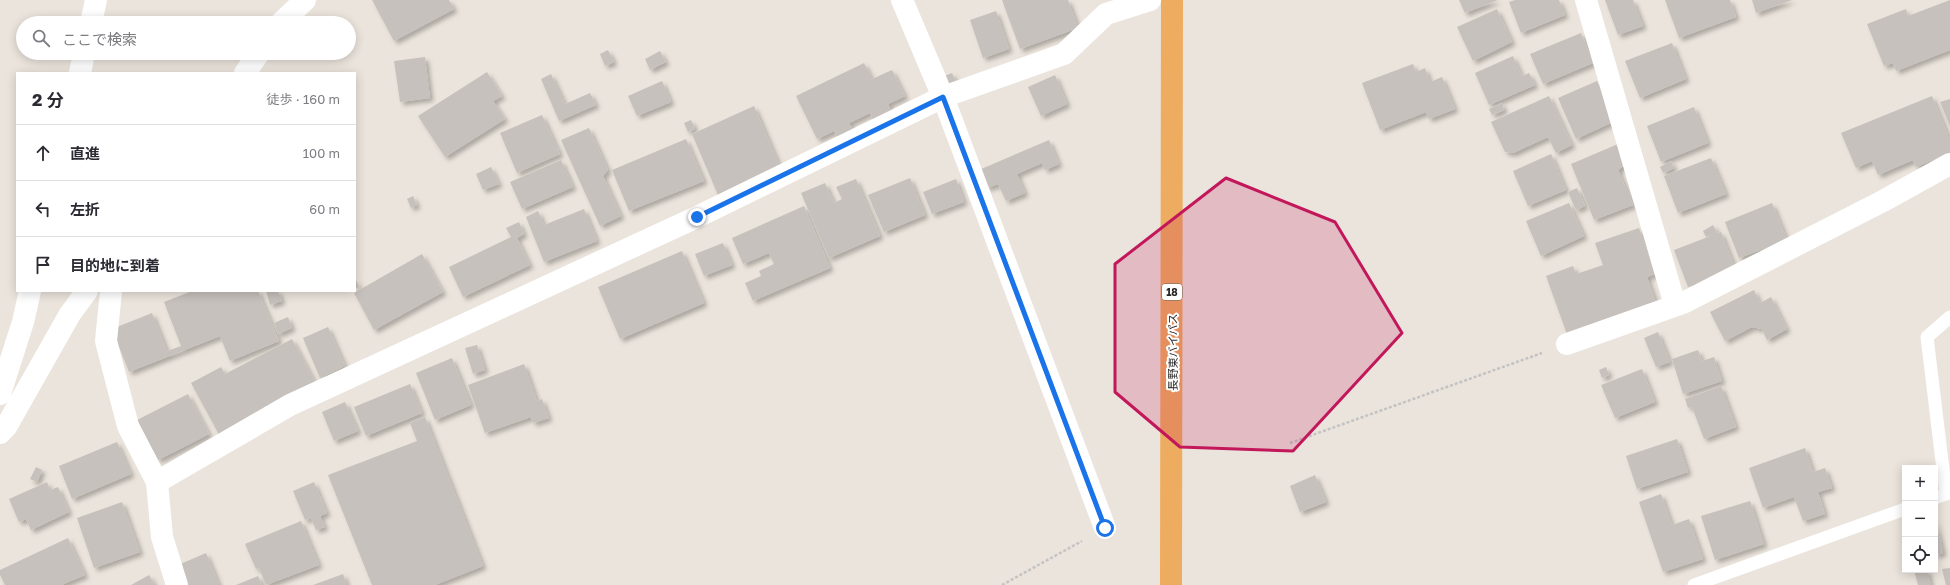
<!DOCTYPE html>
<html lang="ja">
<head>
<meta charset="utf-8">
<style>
	:root { --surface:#fff; --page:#f2f2f3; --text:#2b2b33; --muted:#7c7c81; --line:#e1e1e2 }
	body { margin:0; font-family:"Golos Text","Noto Sans JP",sans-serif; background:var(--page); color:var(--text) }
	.controls { position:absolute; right:12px; bottom:12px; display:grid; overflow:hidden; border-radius:0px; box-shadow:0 2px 10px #0003 }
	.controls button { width:36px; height:36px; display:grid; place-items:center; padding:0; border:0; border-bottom:1px solid var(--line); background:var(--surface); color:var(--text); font:20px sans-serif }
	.stop { position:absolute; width:12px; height:12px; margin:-9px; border:3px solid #1a73e8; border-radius:50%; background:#fff }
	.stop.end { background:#1a73e8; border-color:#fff; box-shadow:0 1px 4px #0008 }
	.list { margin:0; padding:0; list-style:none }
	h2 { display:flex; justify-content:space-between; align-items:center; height:52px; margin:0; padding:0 16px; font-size:17px }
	h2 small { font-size:13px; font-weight:400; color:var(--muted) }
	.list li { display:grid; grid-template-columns:26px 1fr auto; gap:12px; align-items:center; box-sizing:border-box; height:56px; padding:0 16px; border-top:1px solid var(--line) }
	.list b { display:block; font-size:15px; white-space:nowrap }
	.list em { font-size:13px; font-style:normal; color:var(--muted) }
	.icon { flex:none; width:22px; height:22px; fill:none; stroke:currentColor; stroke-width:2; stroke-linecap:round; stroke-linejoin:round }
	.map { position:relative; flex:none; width:1950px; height:585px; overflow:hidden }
	.search { position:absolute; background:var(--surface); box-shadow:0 2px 10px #0003; left:16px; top:16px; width:340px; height:44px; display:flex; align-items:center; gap:10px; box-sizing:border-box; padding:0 14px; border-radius:22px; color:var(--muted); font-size:15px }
	.panel { position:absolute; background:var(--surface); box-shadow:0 2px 10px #0003; left:16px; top:72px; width:340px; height:220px; border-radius:0px }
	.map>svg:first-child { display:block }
	.building { fill:#c6c1bc; filter:url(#shadow) }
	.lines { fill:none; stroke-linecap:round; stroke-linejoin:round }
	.path { stroke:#c3c3c3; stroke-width:2.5; stroke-dasharray:3 2; stroke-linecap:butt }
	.service { stroke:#fff; stroke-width:13 }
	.minor { stroke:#fff; stroke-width:22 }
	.trunk { stroke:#eeac60; stroke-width:22 }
	.route { stroke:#1a73e8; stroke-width:5 }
	.marked { fill:#c2185b; fill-opacity:0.2; stroke:#c2185b; stroke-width:3; stroke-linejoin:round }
	.labels { text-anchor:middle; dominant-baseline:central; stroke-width:4; stroke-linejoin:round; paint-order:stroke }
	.shield { fill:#fff; stroke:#696969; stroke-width:1 }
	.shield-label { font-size:10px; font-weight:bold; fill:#292929 }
	.street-label { font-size:11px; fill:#292929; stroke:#fff }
</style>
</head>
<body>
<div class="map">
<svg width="1950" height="585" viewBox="0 0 1950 585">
	<defs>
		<filter id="shadow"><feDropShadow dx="3.5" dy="3.5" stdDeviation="2" flood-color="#0004"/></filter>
	</defs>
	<rect width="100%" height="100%" fill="#ebe4dc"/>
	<g class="building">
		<polygon points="372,0 449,0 454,9 394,41"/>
		<polygon points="1002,0 1068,0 1078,28 1020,49"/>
		<polygon points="1459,0 1498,0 1465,13"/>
		<polygon points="1515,0 1559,0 1565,15 1521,33 1509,2"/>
		<polygon points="1605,0 1633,0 1643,26 1618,35"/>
		<polygon points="1665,0 1730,0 1736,17 1679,38"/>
		<polygon points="1752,0 1792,0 1756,13"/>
		<polygon points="1950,0 1950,50 1896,71 1893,63 1884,66 1867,24 1906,9 1908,16"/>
		<polygon points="1497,9 1512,42 1473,61 1457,27"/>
		<polygon points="996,11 1009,49 983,58 970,20"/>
		<polygon points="1581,33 1593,63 1543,84 1530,54"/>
		<polygon points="1672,43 1686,79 1640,98 1625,61"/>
		<polygon points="608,50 614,62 605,66 600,54"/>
		<polygon points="660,51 666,62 650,70 645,59"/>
		<polygon points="1513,56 1522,76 1529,73 1535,85 1489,105 1475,73"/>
		<polygon points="425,57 430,98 400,102 394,61"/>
		<polygon points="864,63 872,79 892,70 905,96 888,104 891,111 873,120 870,113 849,123 854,132 839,140 834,131 817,139 796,96"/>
		<polygon points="1413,64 1416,72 1425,68 1430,82 1442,77 1455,109 1429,119 1426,112 1380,130 1362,83"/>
		<polygon points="487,72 502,96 493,101 505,119 445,157 418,116"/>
		<polygon points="952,73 957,85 946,89 942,77"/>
		<polygon points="551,74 565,104 590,93 596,105 559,121 541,79"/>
		<polygon points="1055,75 1067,104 1041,116 1028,87"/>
		<polygon points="662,81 671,102 637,116 628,96"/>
		<polygon points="1597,81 1615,121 1576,139 1558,98"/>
		<polygon points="1549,96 1572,145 1556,153 1548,137 1513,153 1505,152 1491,122"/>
		<polygon points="1932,96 1950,141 1950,153 1916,167 1913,160 1878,175 1872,161 1856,168 1841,133"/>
		<polygon points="1950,99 1950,126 1940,102"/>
		<polygon points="1502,103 1504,110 1492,115 1489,109"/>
		<polygon points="754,106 780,167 718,195 692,134"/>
		<polygon points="1694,107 1708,143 1661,162 1647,126"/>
		<polygon points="542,115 560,154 517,173 500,133"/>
		<polygon points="691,120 695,129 688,132 684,123"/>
		<polygon points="589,128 608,170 603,176 621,216 600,226 561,140"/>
		<polygon points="686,139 704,181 629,211 612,170"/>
		<polygon points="1049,140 1059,164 1045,170 1042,163 1017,174 1025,193 1006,201 998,184 987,188 979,170"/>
		<polygon points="1618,144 1626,164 1618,170 1633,205 1594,220 1571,164"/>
		<polygon points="1551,154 1566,190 1528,206 1513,171"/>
		<polygon points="1711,158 1726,194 1678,213 1664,176"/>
		<polygon points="561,160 573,187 522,209 510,182"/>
		<polygon points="1671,161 1674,168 1663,173 1660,167"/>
		<polygon points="491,167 499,184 483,190 476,174"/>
		<polygon points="910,178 925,215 884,232 868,195"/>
		<polygon points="856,179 880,236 829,258 801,193 825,183 834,203 842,199 836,187"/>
		<polygon points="956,179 964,202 932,214 923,192"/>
		<polygon points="1577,188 1585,206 1576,210 1568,192"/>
		<polygon points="413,196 417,205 411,208 407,199"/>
		<polygon points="1569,203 1584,236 1541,256 1526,221"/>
		<polygon points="1772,203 1787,240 1739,258 1725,222"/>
		<polygon points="804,206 830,268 753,301 745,283 761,276 759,271 774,264 769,253 743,264 732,238"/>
		<polygon points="584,209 597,241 544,262 526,217 538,211 544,225"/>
		<polygon points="519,222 524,234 517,238 530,265 463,297 449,267 511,237 506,228"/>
		<polygon points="1713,225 1717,232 1706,237 1703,231"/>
		<polygon points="1639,228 1655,274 1647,277 1657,306 1568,337 1546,276 1573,266 1576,274 1603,265 1595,243"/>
		<polygon points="1721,232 1735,268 1688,287 1674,250"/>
		<polygon points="723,243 732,265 704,276 695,254"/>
		<polygon points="682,251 704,303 620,339 598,287"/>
		<polygon points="422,254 443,292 374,330 354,293"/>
		<polygon points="355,278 359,287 355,289"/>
		<polygon points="1754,290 1760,303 1771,297 1787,329 1767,340 1762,329 1752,327 1725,341 1710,312"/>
		<polygon points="192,291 258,291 279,341 230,361 220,336 129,372 112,329 152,313 167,351 181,346 164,302"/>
		<polygon points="266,291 278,291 282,301 270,305"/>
		<polygon points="288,317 292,328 278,334 274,323"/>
		<polygon points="328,327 345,366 320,378 303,338"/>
		<polygon points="1658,332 1670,362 1656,367 1644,338"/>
		<polygon points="292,339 318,388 222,440 191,383 221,367 225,374"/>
		<polygon points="477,345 485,370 473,374 465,348"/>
		<polygon points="1698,350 1702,361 1714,357 1722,381 1683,394 1672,359"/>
		<polygon points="452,358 471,405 435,420 416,373"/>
		<polygon points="524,364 537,401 542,399 549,418 533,423 531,417 485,433 468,385"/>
		<polygon points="1606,367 1609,375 1602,378 1599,370"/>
		<polygon points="1642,369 1655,402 1615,418 1601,385"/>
		<polygon points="410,384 422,413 366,436 354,407"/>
		<polygon points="1721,386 1736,427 1704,439 1692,407 1688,408 1685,399"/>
		<polygon points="188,394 209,434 158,460 137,420"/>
		<polygon points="345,402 358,431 334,441 322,412"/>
		<polygon points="425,417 483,566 435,585 372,585 328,475 417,441 410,423"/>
		<polygon points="1677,439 1688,472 1637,489 1626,456"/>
		<polygon points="117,442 131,474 72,499 59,466"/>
		<polygon points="1805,448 1813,472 1825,468 1832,488 1818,492 1825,514 1803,521 1794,497 1763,508 1749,468"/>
		<polygon points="36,467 42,470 37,482 30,479"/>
		<polygon points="1315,475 1326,502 1300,512 1290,486"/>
		<polygon points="47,482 50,490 58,487 69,512 31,530 26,519 19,522 9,499"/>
		<polygon points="314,482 327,513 320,516 325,527 316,530 311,518 305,520 293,491"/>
		<polygon points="1661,494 1672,525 1689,519 1703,559 1663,572 1639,502"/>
		<polygon points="1750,501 1764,544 1715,560 1701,516"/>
		<polygon points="122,502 140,552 94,568 77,518"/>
		<polygon points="1935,519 1943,553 1935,555"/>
		<polygon points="301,521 319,565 266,585 259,568 256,569 245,544"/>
		<polygon points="68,538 85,575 61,585 5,585 0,575 0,570"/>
		<polygon points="206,553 219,585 187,585 178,565"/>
		<polygon points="1950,568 1950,585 1946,585 1942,569"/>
		<polygon points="1914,570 1927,570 1931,585 1918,585"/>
		<polygon points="343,574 347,585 313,585"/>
		<polygon points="149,575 155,585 131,585"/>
		<polygon points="258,576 262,585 236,585"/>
	</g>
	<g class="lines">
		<g class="path">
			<polyline points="1290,443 1542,353"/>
			<polyline points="1002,585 1082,541"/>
		</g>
		<g class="service">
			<polyline points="1935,498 1946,494 1927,337 1950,317"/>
			<polyline points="1694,585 1905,509"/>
		</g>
		<g class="minor">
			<polyline points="1586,0 1675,305"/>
			<polyline points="91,23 96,0"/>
			<polyline points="281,23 305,0"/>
			<polyline points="80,73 84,53"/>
			<polyline points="245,73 259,53"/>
			<polyline points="111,291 106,341 128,426 157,482 162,537 177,585"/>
			<polyline points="1567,344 1683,303 1883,201 1950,164"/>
			<polyline points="0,394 23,322 30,291"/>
			<polyline points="0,433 6,427 70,314 87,291"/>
			<polyline points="157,482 290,405 697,217 943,97 902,0"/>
			<polyline points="1105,528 943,97 1064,54 1106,14 1150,0"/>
		</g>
		<polyline class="trunk" points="1171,585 1172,0"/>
	</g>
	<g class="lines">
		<polyline class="route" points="697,217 943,97 1105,528"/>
	</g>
	<path class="marked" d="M 1226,178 L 1335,222 L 1402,333 L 1293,451 L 1180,447 L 1115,392 L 1115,264 Z"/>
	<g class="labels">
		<rect class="shield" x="1162" y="284" width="20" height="16" rx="3"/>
		<g class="shield-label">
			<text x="1172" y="292">18</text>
		</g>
		<g class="street-label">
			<text transform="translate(1172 352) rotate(-90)">長野東バイパス</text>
		</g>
	</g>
</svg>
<div class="controls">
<button>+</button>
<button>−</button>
<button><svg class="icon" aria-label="locate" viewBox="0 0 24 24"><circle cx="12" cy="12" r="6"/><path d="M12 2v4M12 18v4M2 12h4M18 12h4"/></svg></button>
</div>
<div class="stop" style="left:1105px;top:528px"></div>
<div class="stop end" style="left:697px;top:217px"></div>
<div class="search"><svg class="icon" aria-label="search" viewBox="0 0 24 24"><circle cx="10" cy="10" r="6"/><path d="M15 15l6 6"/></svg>ここで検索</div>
<section class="panel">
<h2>2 分<small>徒歩 · 160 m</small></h2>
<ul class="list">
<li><svg class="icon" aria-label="ahead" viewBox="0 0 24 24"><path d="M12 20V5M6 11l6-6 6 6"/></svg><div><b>直進</b></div><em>100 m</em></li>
<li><svg class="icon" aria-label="left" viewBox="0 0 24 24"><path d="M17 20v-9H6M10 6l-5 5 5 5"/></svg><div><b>左折</b></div><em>60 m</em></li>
<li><svg class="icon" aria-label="arrive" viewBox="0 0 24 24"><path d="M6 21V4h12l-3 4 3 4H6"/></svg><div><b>目的地に到着</b></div></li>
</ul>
</section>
</div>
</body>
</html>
